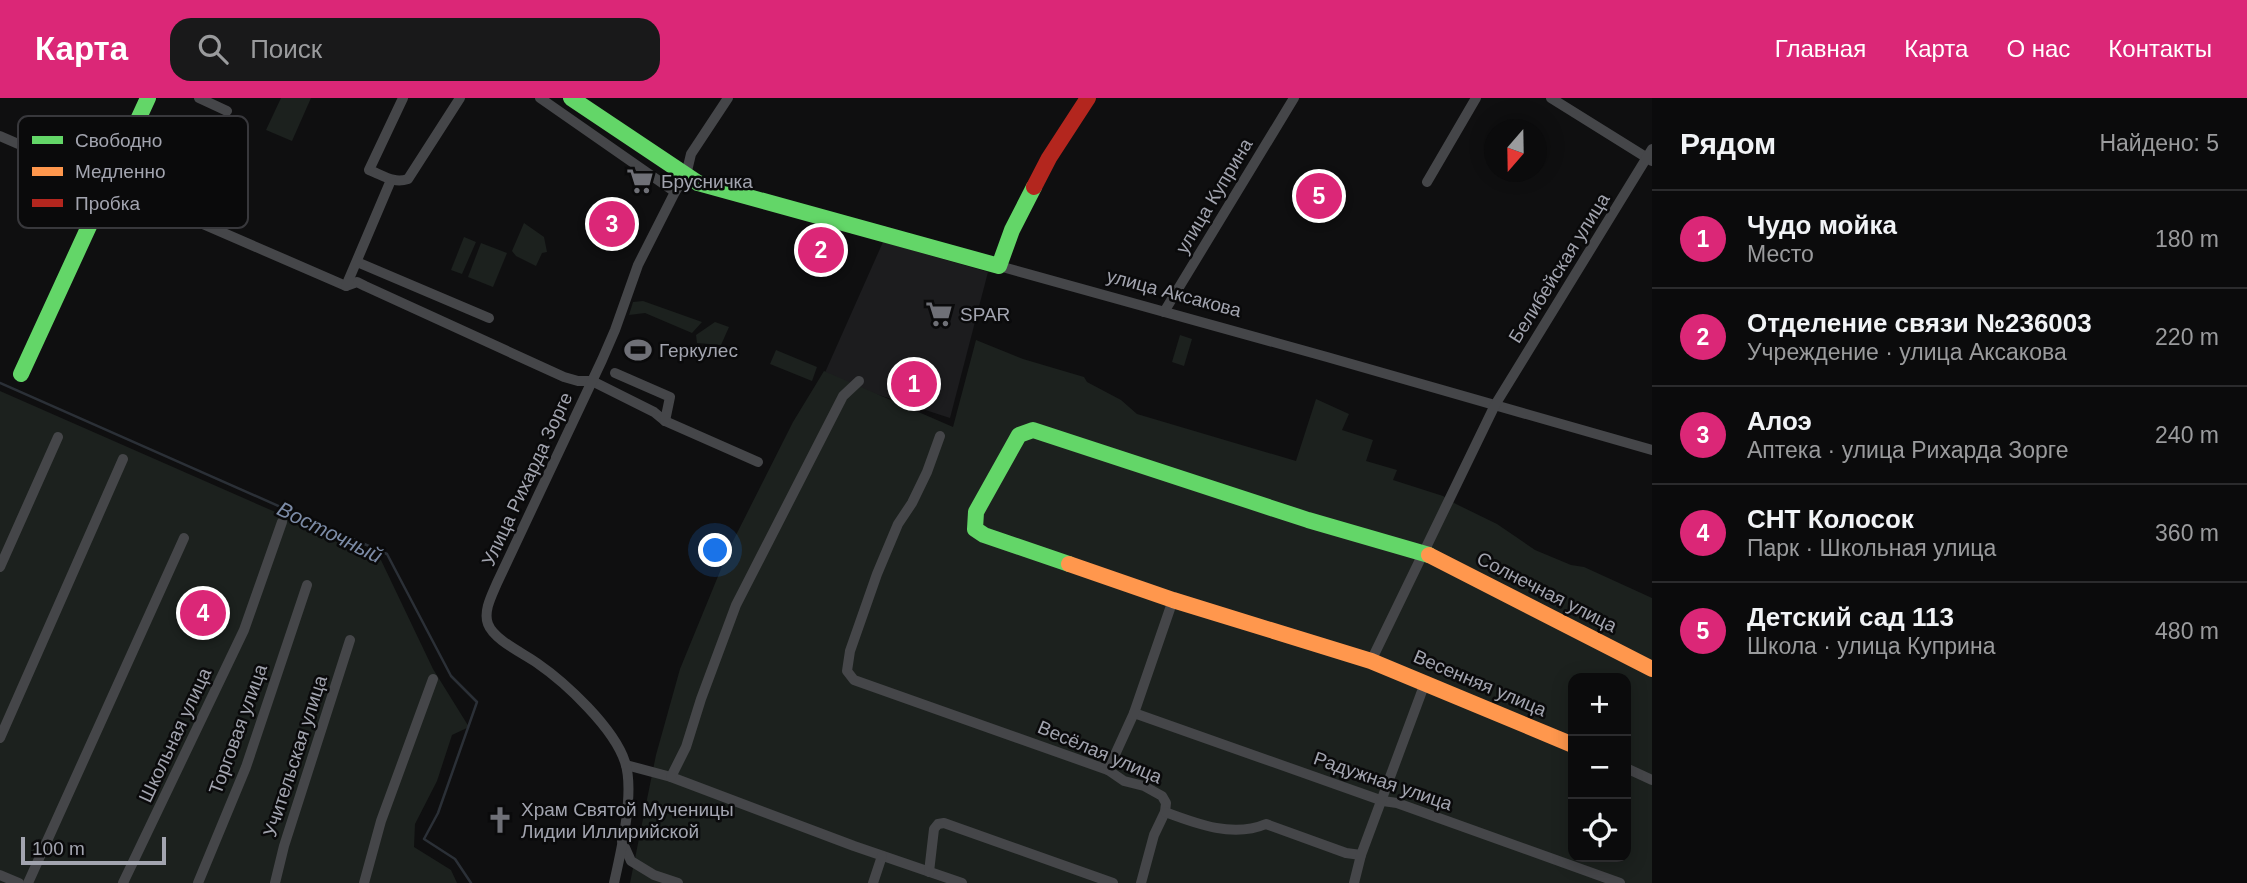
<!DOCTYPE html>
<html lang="ru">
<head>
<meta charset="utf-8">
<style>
	:root { --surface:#0b0b0c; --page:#19191a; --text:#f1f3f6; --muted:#9a9b9d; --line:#2b2b2d; --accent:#db2777 }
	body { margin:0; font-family:Helvetica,sans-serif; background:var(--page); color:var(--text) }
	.controls { position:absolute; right:21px; bottom:21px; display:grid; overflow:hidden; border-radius:14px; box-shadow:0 4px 18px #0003 }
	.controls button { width:63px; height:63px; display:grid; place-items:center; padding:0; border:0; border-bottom:2px solid var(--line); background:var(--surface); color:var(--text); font:35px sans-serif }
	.compass { position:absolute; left:1484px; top:21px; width:63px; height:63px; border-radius:50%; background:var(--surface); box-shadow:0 4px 18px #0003; rotate:200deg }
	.scale { position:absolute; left:21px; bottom:18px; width:145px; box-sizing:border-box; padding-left:7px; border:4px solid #a2a4af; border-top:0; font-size:19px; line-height:24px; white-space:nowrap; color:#a2a4af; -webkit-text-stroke:5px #0a0a0b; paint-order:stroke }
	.you { position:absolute; left:716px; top:453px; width:24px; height:24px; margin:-18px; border:5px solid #fff; border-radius:50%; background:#1a73e8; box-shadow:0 0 0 10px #1a73e833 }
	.badge { display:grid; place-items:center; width:46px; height:46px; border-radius:50%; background:var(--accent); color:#fff; font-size:23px; font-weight:700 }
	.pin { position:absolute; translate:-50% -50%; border:4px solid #fff; box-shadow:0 2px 7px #0006 }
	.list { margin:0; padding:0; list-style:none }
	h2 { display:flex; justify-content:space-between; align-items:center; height:91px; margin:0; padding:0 28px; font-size:30px }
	h2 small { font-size:23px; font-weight:400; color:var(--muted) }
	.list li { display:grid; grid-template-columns:46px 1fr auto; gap:21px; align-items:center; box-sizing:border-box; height:98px; padding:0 28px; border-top:2px solid var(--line) }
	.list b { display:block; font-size:26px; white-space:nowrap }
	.list p { margin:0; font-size:23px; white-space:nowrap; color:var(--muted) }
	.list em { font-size:23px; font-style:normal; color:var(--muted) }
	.icon { flex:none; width:38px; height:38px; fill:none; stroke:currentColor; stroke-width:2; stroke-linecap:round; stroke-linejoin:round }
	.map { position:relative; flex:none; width:1652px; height:785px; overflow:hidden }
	header { display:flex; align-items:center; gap:42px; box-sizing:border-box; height:98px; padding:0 35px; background:var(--accent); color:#fff }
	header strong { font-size:33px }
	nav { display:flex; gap:38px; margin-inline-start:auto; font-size:24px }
	.search { width:490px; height:63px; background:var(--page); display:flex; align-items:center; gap:18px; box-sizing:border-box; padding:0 24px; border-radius:21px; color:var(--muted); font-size:26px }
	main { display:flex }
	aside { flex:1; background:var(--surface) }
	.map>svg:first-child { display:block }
	.built { fill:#1c1c1e }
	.green { fill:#1c211e; fill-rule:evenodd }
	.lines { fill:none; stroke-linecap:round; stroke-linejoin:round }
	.stream { stroke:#2b3037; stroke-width:2.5 }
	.street { stroke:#454649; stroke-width:10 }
	.fast { stroke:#63d668; stroke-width:16 }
	.slow { stroke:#ff974d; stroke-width:16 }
	.jam { stroke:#b3261e; stroke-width:16 }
	.labels { text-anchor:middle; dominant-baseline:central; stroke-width:5; stroke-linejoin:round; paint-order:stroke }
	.poi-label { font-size:19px; fill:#a2a4af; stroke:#0a0a0b; text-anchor:start }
	.street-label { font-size:19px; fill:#a2a4af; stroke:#0a0a0b }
	.water-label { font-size:21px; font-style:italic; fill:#7c8ba6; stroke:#0a0a0b }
	.key { fill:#0a0a0b; stroke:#38383c; stroke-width:2 }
	.key-label { font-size:19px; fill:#a2a4af }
</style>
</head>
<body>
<header>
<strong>Карта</strong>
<div class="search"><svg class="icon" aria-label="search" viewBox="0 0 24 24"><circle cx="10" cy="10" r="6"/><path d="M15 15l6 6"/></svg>Поиск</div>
<nav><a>Главная</a><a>Карта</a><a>О нас</a><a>Контакты</a></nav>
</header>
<main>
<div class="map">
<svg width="1652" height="785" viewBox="0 0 1652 785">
	<rect width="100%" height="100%" fill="#0f0f10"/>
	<polygon class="built" points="883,144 988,174 950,320 823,279"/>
	<g class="green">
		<polygon points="281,0 311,0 292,43 266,32"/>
		<polygon points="524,125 544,139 547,154 542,155 536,168 516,158 512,153"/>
		<polygon points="464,139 476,144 462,176 451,172"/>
		<polygon points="481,145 507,155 493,189 468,179"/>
		<polygon points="643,203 702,224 692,235 645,215 629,217 633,204"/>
		<polygon points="715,224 729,229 721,247 697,245 696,237"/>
		<polygon points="1180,237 1192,241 1184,268 1172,264"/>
		<path d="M 976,242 L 1023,261 L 1084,279 L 1087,284 L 1121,302 L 1137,316 L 1296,363 L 1316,301 L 1349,316 L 1342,332 L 1373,342 L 1366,363 L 1397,372 L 1393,382 L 1443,398 L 1456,406 L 1497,426 L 1535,452 L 1571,467 L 1584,469 L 1652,500 L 1652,785 L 630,785 L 656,657 L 680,571 L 730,449 L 793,324 L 824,273 L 953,329 ZM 1573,580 L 1626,580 L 1626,759 L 1573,759 Z"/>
		<polygon points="776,252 817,269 812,283 770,266"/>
		<polygon points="0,293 380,460 433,571 469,629 452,637 437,683 415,726 414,749 451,772 457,785 0,785"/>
	</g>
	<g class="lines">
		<polyline class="stream" points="0,285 387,456 451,578 477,604 438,715 424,741 455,761 471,785"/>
		<g class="street">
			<polyline points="199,0 227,13"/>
			<path d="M 403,0 L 369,72 C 383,77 393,86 408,81 L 460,0"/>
			<polyline points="540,0 675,94"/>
			<polyline points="1551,0 1652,63"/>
			<polyline points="0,38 346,188 357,184 365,188 564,279 578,283 592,283 654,314 665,323 758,364"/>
			<polyline points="1427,84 1476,0"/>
			<polyline points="357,164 489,220"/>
			<polyline points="999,168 1327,259 1652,352"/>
			<polyline points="346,188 391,82"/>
			<polyline points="1164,214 1294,0"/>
			<polyline points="615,275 670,299 665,323"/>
			<polyline points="940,338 927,374 912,405 898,426 877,476 850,553 847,573 854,582 1108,672 1124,683 1144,688 1162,698 1166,705 1165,714 1154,737 1141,785"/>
			<polyline points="0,469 58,339"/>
			<polyline points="1371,563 1495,307 1652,51"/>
			<polyline points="1134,615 1383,703 1397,705 1620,785"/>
			<polyline points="0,640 123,361"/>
			<polyline points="626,667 671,679 854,748 962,785"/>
			<polyline points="1626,670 1652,682"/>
			<polyline points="1108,672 1134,615 1173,502"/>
			<polyline points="671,679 686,649 701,601 736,507 843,298 859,283"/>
			<path d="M 1165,714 C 1197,726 1233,740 1266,726 L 1346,755 L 1361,757"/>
			<polyline points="622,743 631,763 654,777 678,785"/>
			<polyline points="929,774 934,731 938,726 944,725 1113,785"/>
			<polyline points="0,777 19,785"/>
			<polyline points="28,785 184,440"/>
			<polyline points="123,785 244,532 282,424"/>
			<polyline points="198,785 246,669 307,487"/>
			<polyline points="275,785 284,748 350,542"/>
			<polyline points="364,785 381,723 433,581"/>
			<path d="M 614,785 C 621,754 635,694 625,664 C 614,630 566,585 537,565 C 523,555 494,542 488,526 C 483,513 492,497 497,485 L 602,262 L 615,232 L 638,167 L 675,94 L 686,77 L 691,56 L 728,0"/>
			<polyline points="873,785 882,758"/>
			<polyline points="1354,785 1361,757 1425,585"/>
		</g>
		<g class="fast">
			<polyline points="571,0 698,85 999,168 1012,132 1034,89"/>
			<polyline points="21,276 148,0"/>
			<polyline points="1069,466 984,437 975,431 976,414 1019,337 1033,332 1308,422 1429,457"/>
		</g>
		<g class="slow">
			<polyline points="1429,457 1652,571"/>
			<polyline points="1069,466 1173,502 1371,563 1573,647"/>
		</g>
		<polyline class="jam" points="1034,89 1049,60 1088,0"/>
	</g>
	<defs>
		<symbol id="supermarket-bare" viewBox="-9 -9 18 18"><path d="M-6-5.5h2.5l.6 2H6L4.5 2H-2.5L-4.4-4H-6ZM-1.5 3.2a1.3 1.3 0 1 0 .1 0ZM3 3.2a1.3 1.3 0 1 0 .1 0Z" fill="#6f7077" stroke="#0a0a0b" stroke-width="2.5" paint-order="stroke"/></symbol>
		<symbol id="stadium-bare" viewBox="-9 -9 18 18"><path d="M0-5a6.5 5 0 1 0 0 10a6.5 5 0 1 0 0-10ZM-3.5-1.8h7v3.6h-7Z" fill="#6f7077" stroke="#0a0a0b" stroke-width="2.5" paint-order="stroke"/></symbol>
		<symbol id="church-bare" viewBox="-9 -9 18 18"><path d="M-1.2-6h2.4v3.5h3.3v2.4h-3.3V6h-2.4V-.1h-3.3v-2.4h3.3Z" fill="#6f7077" stroke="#0a0a0b" stroke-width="2.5" paint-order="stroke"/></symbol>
	</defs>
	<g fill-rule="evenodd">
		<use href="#supermarket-bare" x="621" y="64" width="38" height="38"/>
		<use href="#supermarket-bare" x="920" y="197" width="38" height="38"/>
		<use href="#stadium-bare" x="619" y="233" width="38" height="38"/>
		<use href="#church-bare" x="481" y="703" width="38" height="38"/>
	</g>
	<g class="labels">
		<g class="poi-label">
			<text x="661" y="83">Брусничка</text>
			<text x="960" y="216">SPAR</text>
			<text x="659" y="252">Геркулес</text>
			<text x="521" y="711">Храм Святой Мученицы<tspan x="521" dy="22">Лидии Иллирийской</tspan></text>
		</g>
		<g class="street-label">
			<text transform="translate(1214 98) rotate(-59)">улица Куприна</text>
			<text transform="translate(1559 170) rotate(-58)">Белибейская улица</text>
			<text transform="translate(1174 195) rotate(15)">улица Аксакова</text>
			<text transform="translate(527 381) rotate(-65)">Улица Рихарда Зорге</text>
			<text transform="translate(1547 494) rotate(27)">Солнечная улица</text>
			<text transform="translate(1480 585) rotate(23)">Весенняя улица</text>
			<text transform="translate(238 631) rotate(-70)">Торговая улица</text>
			<text transform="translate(175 637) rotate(-65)">Школьная улица</text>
			<text transform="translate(1100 654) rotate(23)">Весёлая улица</text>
			<text transform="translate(295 658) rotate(-72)">Учительская улица</text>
			<text transform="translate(1383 683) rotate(19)">Радужная улица</text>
		</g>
		<g class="water-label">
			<text transform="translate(330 434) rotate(26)">Восточный</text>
		</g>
	</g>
	<rect x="18" y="18" width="230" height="112" rx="10" class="key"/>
	<rect x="32" y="38" width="31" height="8" fill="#63d668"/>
	<rect x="32" y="69" width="31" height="9" fill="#ff974d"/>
	<rect x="32" y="101" width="31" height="8" fill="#b3261e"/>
	<g class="key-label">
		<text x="75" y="49">Свободно</text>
		<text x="75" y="80">Медленно</text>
		<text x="75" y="112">Пробка</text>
	</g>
</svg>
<div class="controls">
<button>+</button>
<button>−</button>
<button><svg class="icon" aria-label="locate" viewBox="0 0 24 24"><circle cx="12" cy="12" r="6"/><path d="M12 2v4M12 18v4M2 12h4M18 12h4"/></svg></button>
</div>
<svg class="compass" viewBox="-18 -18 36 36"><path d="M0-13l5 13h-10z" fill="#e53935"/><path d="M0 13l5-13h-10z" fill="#9a9b9d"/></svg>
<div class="scale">100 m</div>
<div class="you"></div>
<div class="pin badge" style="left:914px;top:286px">1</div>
<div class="pin badge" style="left:821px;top:152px">2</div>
<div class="pin badge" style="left:612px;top:126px">3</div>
<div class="pin badge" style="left:203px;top:515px">4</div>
<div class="pin badge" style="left:1319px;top:98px">5</div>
</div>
<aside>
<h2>Рядом<small>Найдено: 5</small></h2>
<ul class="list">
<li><span class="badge">1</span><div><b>Чудо мойка</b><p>Место</p></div><em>180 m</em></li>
<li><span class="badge">2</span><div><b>Отделение связи №236003</b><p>Учреждение · улица Аксакова</p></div><em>220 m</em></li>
<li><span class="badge">3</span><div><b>Алоэ</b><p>Аптека · улица Рихарда Зорге</p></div><em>240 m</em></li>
<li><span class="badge">4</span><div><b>СНТ Колосок</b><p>Парк · Школьная улица</p></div><em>360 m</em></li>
<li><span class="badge">5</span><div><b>Детский сад 113</b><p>Школа · улица Куприна</p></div><em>480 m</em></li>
</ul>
</aside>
</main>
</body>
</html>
